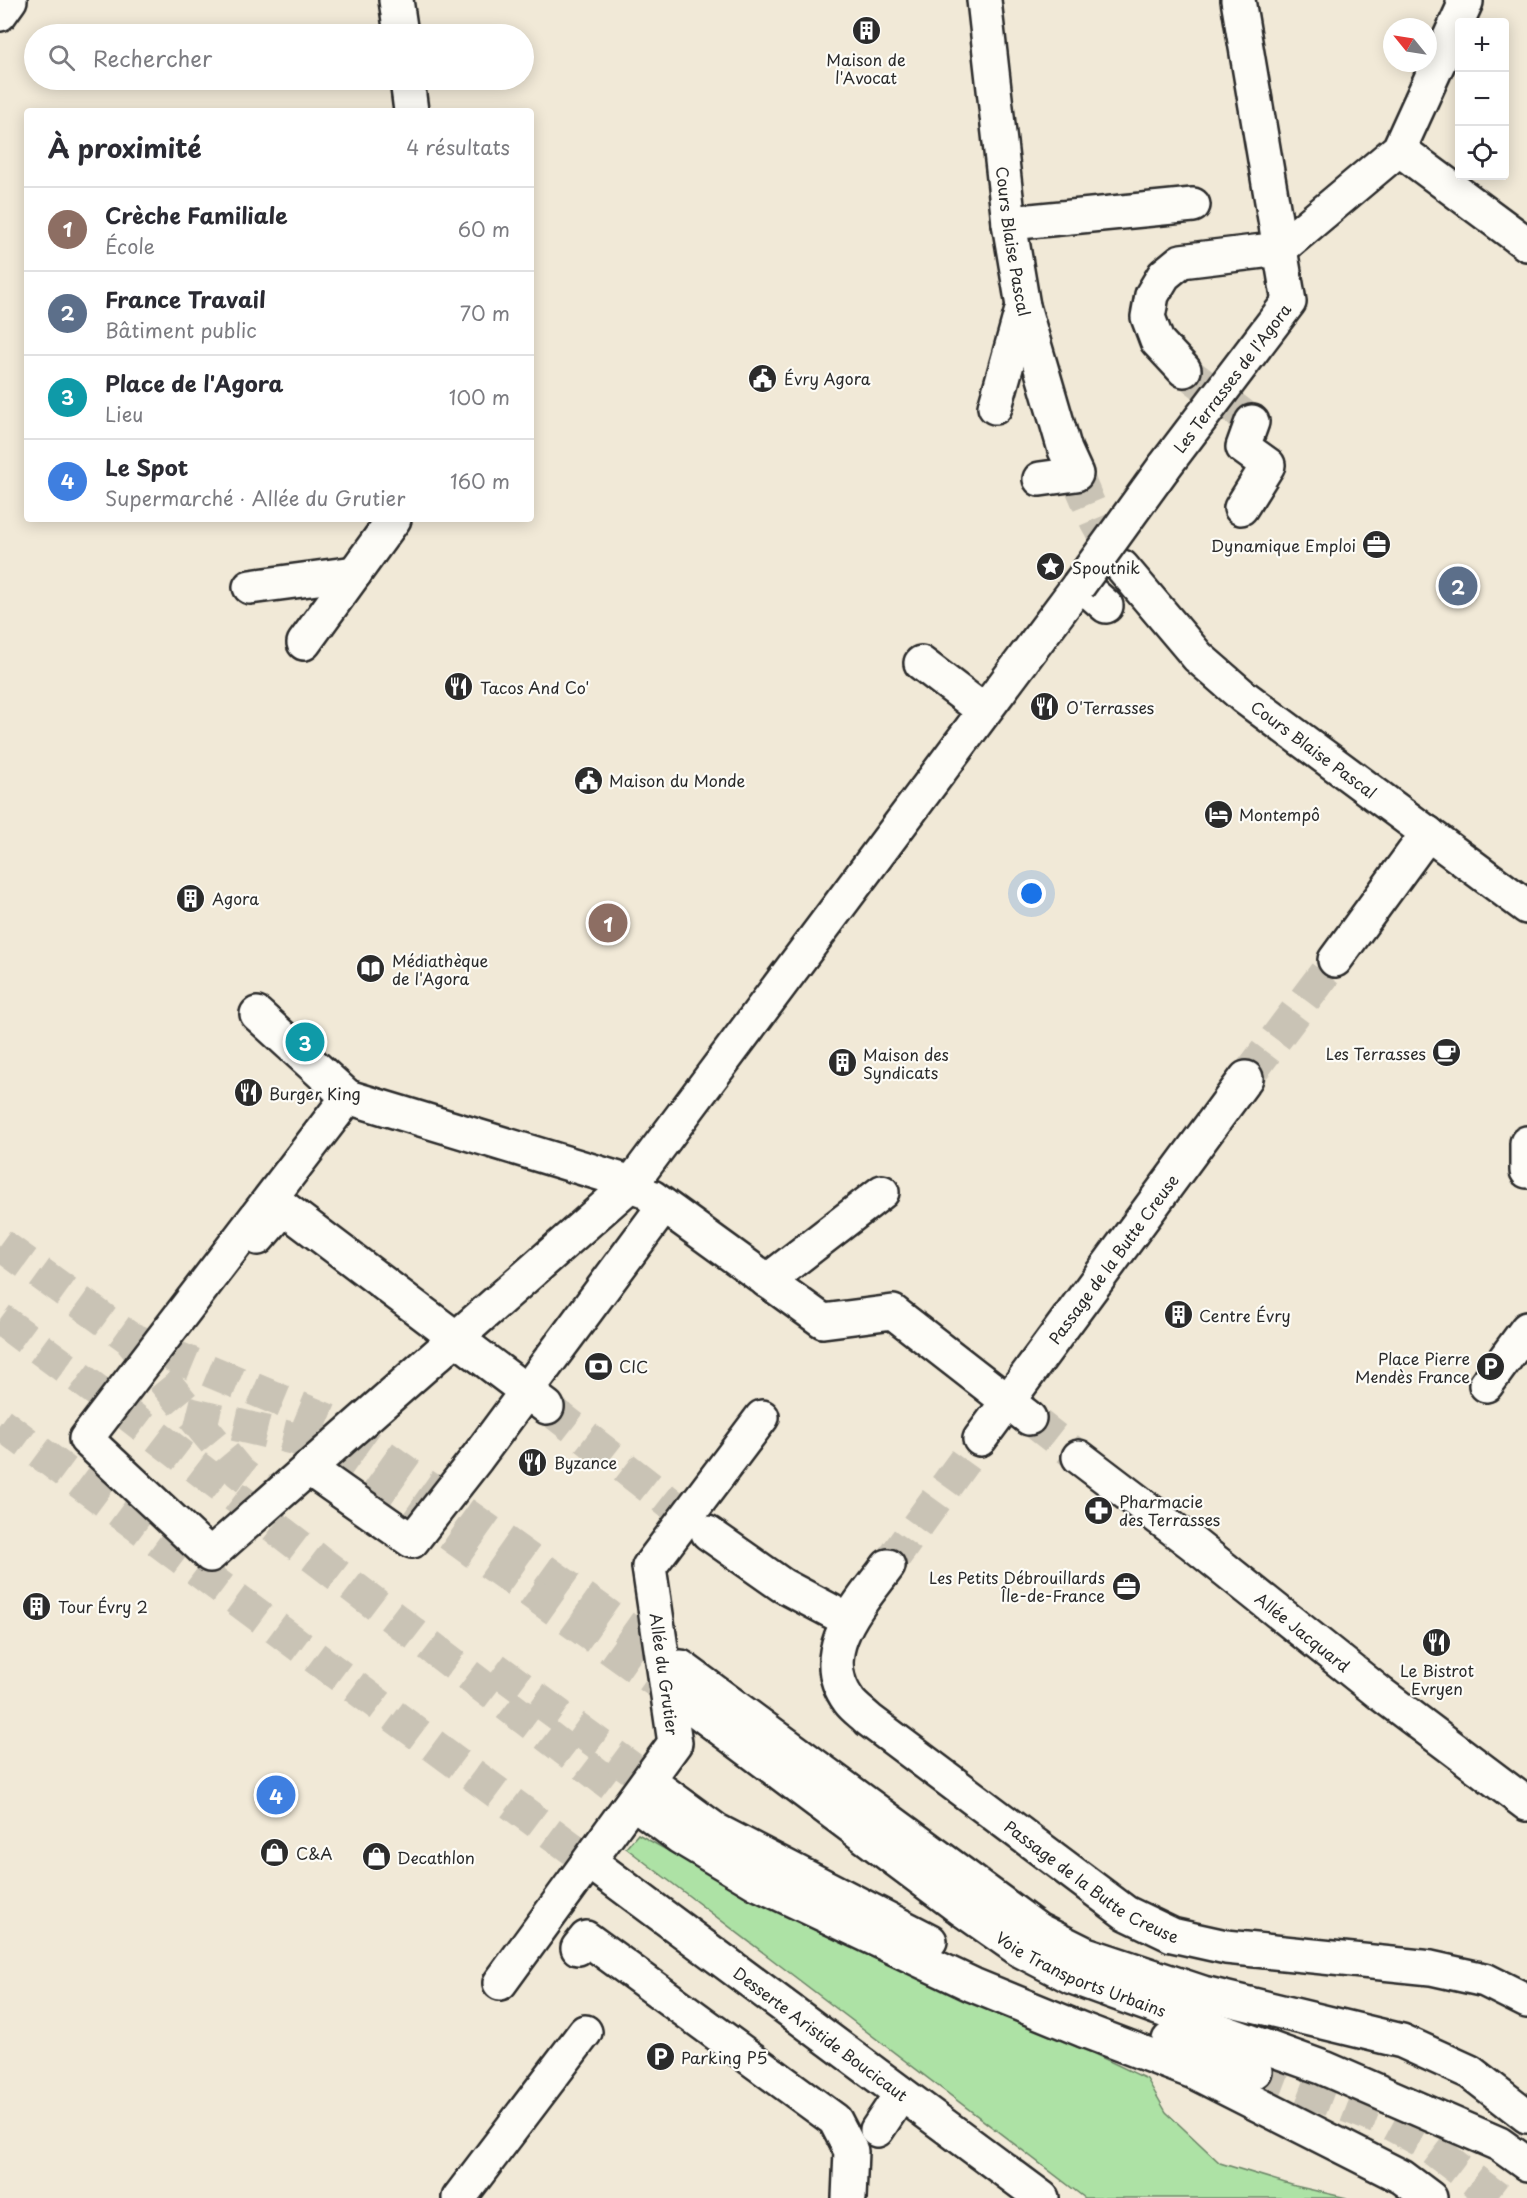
<!DOCTYPE html>
<html lang="fr">
<head>
<meta charset="utf-8">
<style>
	:root { --surface:#fff; --page:#f7f7f7; --text:#2b2b33; --muted:#7c7c81; --line:#e1e1e2; --accent:#111827 }
	body { margin:0; font-family:"Playpen Sans",sans-serif; background:var(--page); color:var(--text) }
	.controls { position:absolute; right:18px; top:18px; display:grid; overflow:hidden; border-radius:6px; box-shadow:0 3px 15px #0003 }
	.controls button { width:54px; height:54px; display:grid; place-items:center; padding:0; border:0; border-bottom:2px solid var(--line); background:var(--surface); color:var(--text); font:30px sans-serif }
	.compass { position:absolute; left:1383px; top:18px; width:54px; height:54px; border-radius:50%; background:var(--surface); box-shadow:0 3px 15px #0003; rotate:300deg }
	.you { position:absolute; left:1032px; top:894px; width:21px; height:21px; margin:-15px; border:4px solid #fff; border-radius:50%; background:#1a73e8; box-shadow:0 0 0 9px #1a73e833 }
	.badge { display:grid; place-items:center; width:39px; height:39px; border-radius:50%; background:var(--accent); color:#fff; font-size:20px; font-weight:700 }
	.pin { position:absolute; translate:-50% -50%; border:3px solid #fff; box-shadow:0 2px 6px #0006 }
	.list { margin:0; padding:0; list-style:none }
	h2 { display:flex; justify-content:space-between; align-items:center; height:78px; margin:0; padding:0 24px; font-size:26px }
	h2 small { font-size:20px; font-weight:400; color:var(--muted) }
	.list li { display:grid; grid-template-columns:39px 1fr auto; gap:18px; align-items:center; box-sizing:border-box; height:84px; padding:0 24px; border-top:2px solid var(--line) }
	.list b { display:block; font-size:22px; white-space:nowrap }
	.list p { margin:0; font-size:20px; white-space:nowrap; color:var(--muted) }
	.list em { font-size:20px; font-style:normal; color:var(--muted) }
	.icon { flex:none; width:33px; height:33px; fill:none; stroke:currentColor; stroke-width:2; stroke-linecap:round; stroke-linejoin:round }
	.map { position:relative; flex:none; width:1527px; height:2198px; overflow:hidden }
	.search { position:absolute; background:var(--surface); box-shadow:0 3px 15px #0003; left:24px; top:24px; width:510px; height:66px; display:flex; align-items:center; gap:15px; box-sizing:border-box; padding:0 21px; border-radius:33px; color:var(--muted); font-size:22px }
	.panel { position:absolute; background:var(--surface); box-shadow:0 3px 15px #0003; left:24px; top:108px; width:510px; height:414px; border-radius:6px }
	.map>svg:first-child { display:block }
	.green { fill:#ade2a5; stroke:#6c8668; stroke-width:1.5 }
	.lines { fill:none; stroke-linecap:round; stroke-linejoin:round }
	.minor-tunnel { stroke:#c9c3b5; stroke-width:33; stroke-dasharray:33 16; stroke-linecap:butt }
	.minor-casing { stroke:#2b2b2b; stroke-width:38 }
	.minor { stroke:#fdfcf7; stroke-width:33 }
	.minor-bridge-casing { stroke:#2b2b2b; stroke-width:38; stroke-linecap:butt }
	.minor-bridge { stroke:#fdfcf7; stroke-width:33 }
	.labels { text-anchor:middle; dominant-baseline:central; stroke-width:4.5; stroke-linejoin:round; paint-order:stroke }
	.poi-label { font-size:16px; fill:#2b2b2b; stroke:#fdfcf7; text-anchor:start }
	.street-label { font-size:16px; fill:#2b2b2b; stroke:#fdfcf7 }
</style>
</head>
<body>
<div class="map">
<svg width="1527" height="2198" viewBox="0 0 1527 2198">
	<rect width="100%" height="100%" fill="#f1e9d7"/>
	<filter id="ink" filterUnits="userSpaceOnUse"><feTurbulence type="fractalNoise" baseFrequency=".0167" numOctaves="2"/><feDisplacementMap in="SourceGraphic" scale="12" xChannelSelector="R" yChannelSelector="G"/><feConvolveMatrix kernelMatrix="1 2 1 2 8 2 1 2 1" color-interpolation-filters="sRGB"/></filter>
	<g filter="url(#ink)">
		<polygon class="green" points="638,1834 747,1895 981,2000 1147,2079 1166,2112 1220,2163 1295,2186 1347,2198 1085,2198 626,1848"/>
		<g class="lines">
			<g class="minor-tunnel">
				<polyline points="1184,370 1252,422"/>
				<polyline points="1076,474 1096,521 1121,566"/>
				<polyline points="1246,1078 1335,960"/>
				<polyline points="0,1244 128,1337 340,1425 679,1666"/>
				<polyline points="0,1319 100,1393 644,1810"/>
				<polyline points="131,1341 239,1472 270,1496"/>
				<polyline points="547,1407 708,1533"/>
				<polyline points="187,1413 325,1446 684,1701"/>
				<polyline points="1029,1418 1079,1457"/>
				<polyline points="0,1423 601,1870"/>
				<polyline points="888,1566 980,1439"/>
				<polyline points="495,1668 661,1790"/>
				<polyline points="1255,2071 1383,2120 1422,2141 1497,2198"/>
			</g>
			<defs>
				<g id="minor">
					<polyline points="396,0 401,34"/>
					<path id="s1" d="M 984,0 L 1009,223 L 1023,306 L 1065,450 L 1076,474 L 1040,479"/>
					<polyline points="0,14 10,0"/>
					<polyline points="407,80 411,111"/>
					<polyline points="1399,149 1527,244"/>
					<polyline points="1009,223 1193,205"/>
					<polyline points="1184,370 1157,341 1148,317 1152,295 1164,275 1181,261 1280,249 1399,149 1466,2 1463,0"/>
					<polyline points="995,407 1023,306"/>
					<path id="s2" d="M 1164,467 L 1289,302 L 1238,0"/>
					<polyline points="1241,508 1268,465 1243,447 1252,422"/>
					<path id="s3" d="M 1122,567 L 1198,657 L 1244,697 L 1527,907"/>
					<polyline points="1080,583 1106,606"/>
					<polyline points="250,587 355,573"/>
					<polyline points="304,643 394,519"/>
					<polyline points="921,663 984,711"/>
					<polyline points="1335,960 1428,833"/>
					<polyline points="257,1014 348,1097 86,1439 210,1555 632,1183"/>
					<polyline points="348,1097 632,1183"/>
					<polyline points="1527,1143 1527,1171"/>
					<polyline points="641,1189 632,1183 1078,586"/>
					<polyline points="652,1197 823,1321 893,1312 1029,1418"/>
					<polyline points="258,1238 284,1208 547,1407"/>
					<polyline points="767,1281 882,1192"/>
					<polyline points="1486,1385 1527,1329"/>
					<path id="s4" d="M 980,1439 L 1246,1078"/>
					<path id="s5" d="M 1079,1457 L 1192,1543 L 1381,1694 L 1527,1804"/>
					<polyline points="308,1468 412,1541 477,1458 664,1206"/>
					<polyline points="708,1533 782,1585 848,1620"/>
					<path id="s6" d="M 888,1566 C 860,1604 813,1652 849,1701 C 854,1708 863,1714 869,1720 L 1126,1913 L 1172,1935 L 1226,1947 L 1431,1968 L 1485,1980 L 1527,2001"/>
					<polyline points="681,1667 1038,1930 1086,1954 1203,1993 1402,2041 1470,2072 1527,2116"/>
					<path id="s7" d="M 684,1701 L 963,1910 L 1020,1950 L 1072,1977 L 1324,2068 L 1499,2144 L 1527,2164"/>
					<polyline points="661,1790 717,1831 930,1941"/>
					<polyline points="644,1810 680,1837 757,1883 973,1985 1083,2030 1194,2072 1402,2177 1430,2198"/>
					<path id="s8" d="M 601,1870 L 1042,2198"/>
					<polyline points="578,1948 586,1938 835,2120 851,2151 849,2198"/>
					<polyline points="500,1983 675,1743 649,1567 762,1417"/>
					<polyline points="1169,2040 1255,2071"/>
					<polyline points="877,2130 901,2094"/>
					<polyline points="459,2198 585,2032"/>
				</g>
			</defs>
			<use href="#minor" class="minor-casing"/>
			<use href="#minor" class="minor"/>
			<defs>
				<polyline id="minor-bridge" points="1078,586 1164,467"/>
			</defs>
			<use href="#minor-bridge" class="minor-bridge-casing"/>
			<use href="#minor-bridge" class="minor-bridge"/>
		</g>
	</g>
	<defs>
		<symbol id="building-disc" viewBox="-11 -11 22 22"><circle r="9.5" fill="#2b2b2b" stroke="#fdfcf7"/><path d="M-4-6H4V6H1V3H-1V6H-4ZM-2.5-4.3h1.7v1.8h-1.7ZM.8-4.3h1.7v1.8H.8ZM-2.5-1h1.7V.8h-1.7ZM.8-1h1.7V.8H.8Z" fill="#fff"/></symbol>
		<symbol id="civic-disc" viewBox="-11 -11 22 22"><circle r="9.5" fill="#2b2b2b" stroke="#fdfcf7"/><path d="M-.6-6.5H3V-4.5H.6V-3L4-1V1h2V6H-6V1h2V-1L-.6-3ZM-1.2 2.5V6h2.4V2.5Z" fill="#fff"/></symbol>
		<symbol id="office-disc" viewBox="-11 -11 22 22"><circle r="9.5" fill="#2b2b2b" stroke="#fdfcf7"/><path d="M-6-3h4V-5.5h4V-3h4V5H-6ZM-1-4.5V-3h2v-1.5ZM-6 0V1H6V0Z" fill="#fff"/></symbol>
		<symbol id="sight-disc" viewBox="-11 -11 22 22"><circle r="9.5" fill="#2b2b2b" stroke="#fdfcf7"/><path d="M0-6L1.8-2.2L6-1.7L2.9 1.2L3.7 5.4L0 3.3L-3.7 5.4L-2.9 1.2L-6-1.7L-1.8-2.2Z" fill="#fff"/></symbol>
		<symbol id="restaurant-disc" viewBox="-11 -11 22 22"><circle r="9.5" fill="#2b2b2b" stroke="#fdfcf7"/><path d="M-5-6h1v4h1v-4h1v4h1v-4h1v5L-1.5 .5V6h-2V.5L-5-1ZM5-6V6H3V1.5H1.5Q1.5-4 5-6Z" fill="#fff"/></symbol>
		<symbol id="hotel-disc" viewBox="-11 -11 22 22"><circle r="9.5" fill="#2b2b2b" stroke="#fdfcf7"/><path d="M-6-4.5h1.5V1H6V5H4.5V3h-9V5H-6ZM-4 0a1.8 1.8 0 1 1 3.6 0ZM.5 0V-2.5h3Q6-2.5 6 0Z" fill="#fff"/></symbol>
		<symbol id="library-disc" viewBox="-11 -11 22 22"><circle r="9.5" fill="#2b2b2b" stroke="#fdfcf7"/><path d="M-6-4Q-3-5.5-.7-3.5V5Q-3 3-6 4ZM6-4Q3-5.5 .7-3.5V5Q3 3 6 4Z" fill="#fff"/></symbol>
		<symbol id="cafe-disc" viewBox="-11 -11 22 22"><circle r="9.5" fill="#2b2b2b" stroke="#fdfcf7"/><path d="M-5.5-4.5H6V0H3Q3 3.5 0 3.5H-2.5Q-5.5 3.5-5.5 0ZM3-3.2v2h1.7v-2ZM-6 4.5H4V6H-6Z" fill="#fff"/></symbol>
		<symbol id="bank-disc" viewBox="-11 -11 22 22"><circle r="9.5" fill="#2b2b2b" stroke="#fdfcf7"/><path d="M-6-4H6V4H-6ZM0-2.3a2.3 2.3 0 1 0 0 4.6a2.3 2.3 0 1 0 0-4.6Z" fill="#fff"/></symbol>
		<symbol id="parking-disc" viewBox="-11 -11 22 22"><circle r="9.5" fill="#2b2b2b" stroke="#fdfcf7"/><path d="M-3.5-5.5H1a3.5 3.5 0 0 1 0 7H-1V5.5H-3.5ZM-1-3.4V-.6H.8a1.4 1.4 0 0 0 0-2.8Z" fill="#fff"/></symbol>
		<symbol id="pharmacy-disc" viewBox="-11 -11 22 22"><circle r="9.5" fill="#2b2b2b" stroke="#fdfcf7"/><path d="M-2-6h4v4h4v4h-4v4h-4v-4h-4v-4h4Z" fill="#fff"/></symbol>
		<symbol id="shop-disc" viewBox="-11 -11 22 22"><circle r="9.5" fill="#2b2b2b" stroke="#fdfcf7"/><path d="M-5-2.5h2.3a2.7 3.5 0 0 1 5.4 0H5L5.5 6h-11ZM-1.5-2.5h3a1.5 2.3 0 0 0-3 0Z" fill="#fff"/></symbol>
	</defs>
	<g fill-rule="evenodd">
		<use href="#building-disc" x="850" y="14" width="33" height="33"/>
		<use href="#civic-disc" x="746" y="362" width="33" height="33"/>
		<use href="#office-disc" x="1360" y="528" width="33" height="33"/>
		<use href="#sight-disc" x="1034" y="550" width="33" height="33"/>
		<use href="#restaurant-disc" x="442" y="670" width="33" height="33"/>
		<use href="#restaurant-disc" x="1028" y="690" width="33" height="33"/>
		<use href="#civic-disc" x="572" y="764" width="33" height="33"/>
		<use href="#hotel-disc" x="1202" y="798" width="33" height="33"/>
		<use href="#building-disc" x="174" y="882" width="33" height="33"/>
		<use href="#library-disc" x="354" y="952" width="33" height="33"/>
		<use href="#cafe-disc" x="1430" y="1036" width="33" height="33"/>
		<use href="#building-disc" x="826" y="1046" width="33" height="33"/>
		<use href="#restaurant-disc" x="232" y="1076" width="33" height="33"/>
		<use href="#building-disc" x="1162" y="1298" width="33" height="33"/>
		<use href="#bank-disc" x="582" y="1350" width="33" height="33"/>
		<use href="#parking-disc" x="1474" y="1350" width="33" height="33"/>
		<use href="#restaurant-disc" x="516" y="1446" width="33" height="33"/>
		<use href="#pharmacy-disc" x="1082" y="1494" width="33" height="33"/>
		<use href="#office-disc" x="1110" y="1570" width="33" height="33"/>
		<use href="#building-disc" x="20" y="1590" width="33" height="33"/>
		<use href="#restaurant-disc" x="1420" y="1626" width="33" height="33"/>
		<use href="#shop-disc" x="258" y="1836" width="33" height="33"/>
		<use href="#shop-disc" x="360" y="1840" width="33" height="33"/>
		<use href="#parking-disc" x="644" y="2040" width="33" height="33"/>
	</g>
	<g class="labels">
		<g class="poi-label">
			<text x="866" y="59" text-anchor="middle">Maison de<tspan x="866" dy="18">l'Avocat</tspan></text>
			<text x="784" y="378">Évry Agora</text>
			<text x="1356" y="545" text-anchor="end">Dynamique Emploi</text>
			<text x="1072" y="567">Spoutnik</text>
			<text x="480" y="687">Tacos And Co'</text>
			<text x="1066" y="707">O'Terrasses</text>
			<text x="609" y="780">Maison du Monde</text>
			<text x="1239" y="814">Montempô</text>
			<text x="212" y="898">Agora</text>
			<text x="392" y="960">Médiathèque<tspan x="392" dy="18">de l'Agora</tspan></text>
			<text x="1426" y="1053" text-anchor="end">Les Terrasses</text>
			<text x="863" y="1054">Maison des<tspan x="863" dy="18">Syndicats</tspan></text>
			<text x="269" y="1093">Burger King</text>
			<text x="1199" y="1315">Centre Évry</text>
			<text x="1470" y="1358" text-anchor="end">Place Pierre<tspan x="1470" dy="18">Mendès France</tspan></text>
			<text x="619" y="1366">CIC</text>
			<text x="554" y="1462">Byzance</text>
			<text x="1119" y="1501">Pharmacie<tspan x="1119" dy="18">des Terrasses</tspan></text>
			<text x="1105" y="1577" text-anchor="end">Les Petits Débrouillards<tspan x="1105" dy="18">Île-de-France</tspan></text>
			<text x="58" y="1606">Tour Évry 2</text>
			<text x="1437" y="1670" text-anchor="middle">Le Bistrot<tspan x="1437" dy="18">Evryen</tspan></text>
			<text x="296" y="1853">C&amp;A</text>
			<text x="397" y="1857">Decathlon</text>
			<text x="681" y="2057">Parking P5</text>
		</g>
		<g class="street-label">
			<text stroke="none"><textPath href="#s1" startOffset="243">Cours Blaise Pascal</textPath></text>
			<text stroke="none"><textPath href="#s2" startOffset="112">Les Terrasses de l'Agora</textPath></text>
			<text stroke="none"><textPath href="#s3" startOffset="266">Cours Blaise Pascal</textPath></text>
			<text stroke="none"><textPath href="#s4" startOffset="224">Passage de la Butte Creuse</textPath></text>
			<text stroke="none"><textPath href="#s5" startOffset="284">Allée Jacquard</textPath></text>
			<text transform="translate(665 1674) rotate(82)">Allée du Grutier</text>
			<text stroke="none"><textPath href="#s6" startOffset="456">Passage de la Butte Creuse</textPath></text>
			<text stroke="none"><textPath href="#s7" startOffset="484">Voie Transports Urbains</textPath></text>
			<text stroke="none"><textPath href="#s8" startOffset="274">Desserte Aristide Boucicaut</textPath></text>
		</g>
	</g>
</svg>
<div class="controls">
<button>+</button>
<button>−</button>
<button><svg class="icon" aria-label="locate" viewBox="0 0 24 24"><circle cx="12" cy="12" r="6"/><path d="M12 2v4M12 18v4M2 12h4M18 12h4"/></svg></button>
</div>
<svg class="compass" viewBox="-18 -18 36 36"><path d="M0-13l5 13h-10z" fill="#e53935"/><path d="M0 13l5-13h-10z" fill="#7c7c81"/></svg>
<div class="you"></div>
<div class="pin badge" style="left:608px;top:923px;background:#8d6e63">1</div>
<div class="pin badge" style="left:1458px;top:586px;background:#5c6f8a">2</div>
<div class="pin badge" style="left:305px;top:1042px;background:#0f9aa8">3</div>
<div class="pin badge" style="left:276px;top:1795px;background:#3f7fe0">4</div>
<div class="search"><svg class="icon" aria-label="search" viewBox="0 0 24 24"><circle cx="10" cy="10" r="6"/><path d="M15 15l6 6"/></svg>Rechercher</div>
<section class="panel">
<h2>À proximité<small>4 résultats</small></h2>
<ul class="list">
<li><span class="badge" style="background:#8d6e63">1</span><div><b>Crèche Familiale</b><p>École</p></div><em>60 m</em></li>
<li><span class="badge" style="background:#5c6f8a">2</span><div><b>France Travail</b><p>Bâtiment public</p></div><em>70 m</em></li>
<li><span class="badge" style="background:#0f9aa8">3</span><div><b>Place de l'Agora</b><p>Lieu</p></div><em>100 m</em></li>
<li><span class="badge" style="background:#3f7fe0">4</span><div><b>Le Spot</b><p>Supermarché · Allée du Grutier</p></div><em>160 m</em></li>
</ul>
</section>
</div>
</body>
</html>
